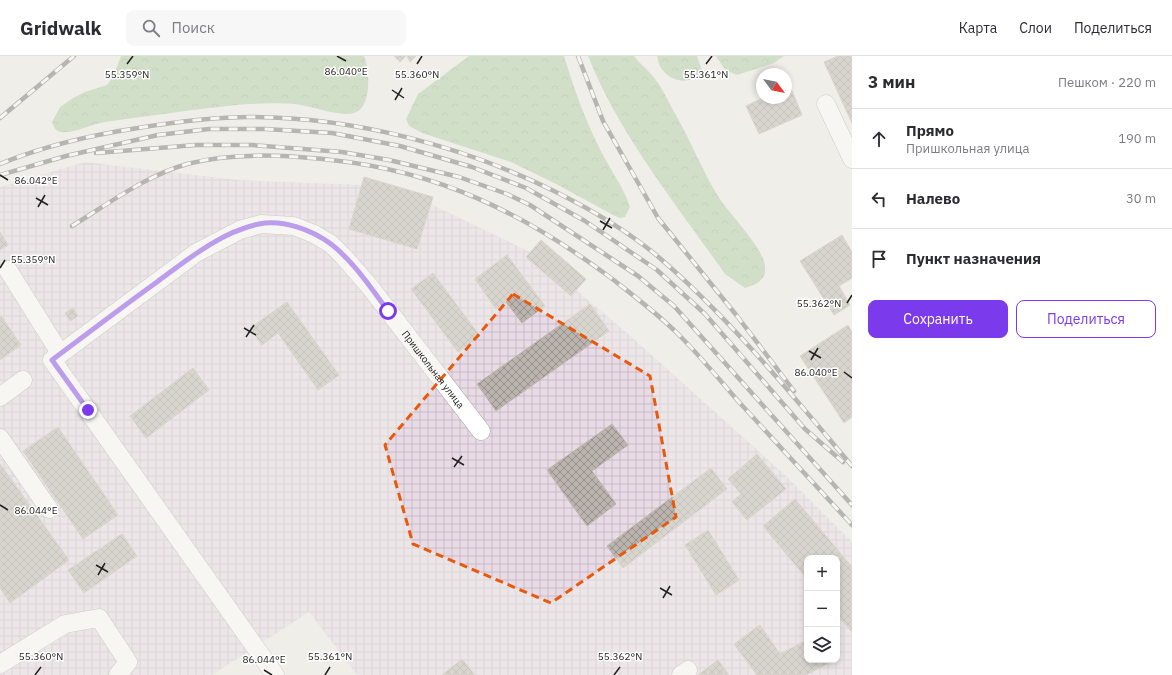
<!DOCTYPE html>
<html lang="ru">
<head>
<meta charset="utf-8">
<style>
	:root { --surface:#fff; --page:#f7f7f7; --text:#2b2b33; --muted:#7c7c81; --line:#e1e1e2; --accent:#7c3aed }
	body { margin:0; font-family:"IBM Plex Sans",sans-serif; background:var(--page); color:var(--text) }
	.controls { position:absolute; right:12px; bottom:12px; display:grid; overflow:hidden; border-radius:8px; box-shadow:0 2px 6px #0003 }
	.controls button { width:36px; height:36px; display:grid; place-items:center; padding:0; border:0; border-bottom:1px solid var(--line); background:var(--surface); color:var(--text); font:20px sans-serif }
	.compass { position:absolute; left:756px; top:12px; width:36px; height:36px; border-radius:50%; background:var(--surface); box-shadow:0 2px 6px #0003; rotate:122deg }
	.stop { position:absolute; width:12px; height:12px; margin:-9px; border:3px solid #7c3aed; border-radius:50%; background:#fff }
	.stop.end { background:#7c3aed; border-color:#fff; box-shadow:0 1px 4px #0008 }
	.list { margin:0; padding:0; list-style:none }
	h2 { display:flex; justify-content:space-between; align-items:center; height:52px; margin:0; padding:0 16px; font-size:17px }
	h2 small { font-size:13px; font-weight:400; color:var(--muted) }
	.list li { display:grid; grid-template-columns:26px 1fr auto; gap:12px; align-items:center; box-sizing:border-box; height:60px; padding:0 16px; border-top:1px solid var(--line) }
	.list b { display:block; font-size:15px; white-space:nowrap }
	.list p { margin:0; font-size:13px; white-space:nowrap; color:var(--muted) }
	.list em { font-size:13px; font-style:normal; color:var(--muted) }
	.actions { display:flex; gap:8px; padding:12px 16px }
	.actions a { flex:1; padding:9px 0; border:1px solid var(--accent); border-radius:8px; text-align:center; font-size:14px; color:var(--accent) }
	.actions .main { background:var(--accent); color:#fff }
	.icon { flex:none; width:22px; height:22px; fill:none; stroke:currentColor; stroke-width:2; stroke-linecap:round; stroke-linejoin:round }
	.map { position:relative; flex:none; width:852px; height:619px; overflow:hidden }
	header { display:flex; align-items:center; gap:24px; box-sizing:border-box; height:56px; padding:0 20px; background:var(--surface); border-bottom:1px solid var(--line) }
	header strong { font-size:19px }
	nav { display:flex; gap:22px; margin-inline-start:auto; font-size:14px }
	.search { width:280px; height:36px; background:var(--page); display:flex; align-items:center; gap:10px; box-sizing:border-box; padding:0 14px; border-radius:8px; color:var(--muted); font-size:15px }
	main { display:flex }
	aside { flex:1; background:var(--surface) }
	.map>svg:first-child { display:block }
	.industrial { fill:url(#industrial-grid); fill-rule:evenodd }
	.forest { fill:url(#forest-crowns) }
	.building { fill:url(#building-cross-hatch); stroke:#c1b5ac }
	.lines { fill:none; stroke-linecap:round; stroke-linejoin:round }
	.minor-casing { stroke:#a2a2a2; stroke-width:19 }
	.minor { stroke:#fff; stroke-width:18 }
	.rail-casing { stroke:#6f6f6f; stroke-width:4.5 }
	.rail { stroke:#fff; stroke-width:3; stroke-dasharray:9; stroke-linecap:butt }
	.route { stroke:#7c3aed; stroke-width:5 }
	.marked { fill:none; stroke:#e8590c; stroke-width:3; stroke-dasharray:8 5; stroke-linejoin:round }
	.ticks { fill:none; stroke:#212121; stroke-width:1.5 }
	.labels { text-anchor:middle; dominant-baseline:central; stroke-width:3; stroke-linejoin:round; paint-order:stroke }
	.street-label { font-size:10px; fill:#212121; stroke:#fff }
	.ticks-label { font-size:10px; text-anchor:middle; fill:#212121; stroke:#fff; stroke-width:3; stroke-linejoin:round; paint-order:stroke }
</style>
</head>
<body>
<header>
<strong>Gridwalk</strong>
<div class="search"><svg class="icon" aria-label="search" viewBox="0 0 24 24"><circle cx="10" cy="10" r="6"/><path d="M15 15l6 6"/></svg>Поиск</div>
<nav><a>Карта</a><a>Слои</a><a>Поделиться</a></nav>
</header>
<main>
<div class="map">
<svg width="852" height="619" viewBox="0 0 852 619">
	<defs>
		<pattern id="industrial-grid" width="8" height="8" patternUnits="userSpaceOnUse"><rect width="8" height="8" fill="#e9dbe6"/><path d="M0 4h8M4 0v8" fill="none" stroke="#c8bcc5"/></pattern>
		<pattern id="forest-crowns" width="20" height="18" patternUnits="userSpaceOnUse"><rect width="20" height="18" fill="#adcca1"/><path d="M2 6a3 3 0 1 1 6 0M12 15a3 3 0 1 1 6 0" fill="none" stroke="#95af8a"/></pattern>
		<pattern id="building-cross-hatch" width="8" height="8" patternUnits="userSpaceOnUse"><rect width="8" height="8" fill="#bab3ae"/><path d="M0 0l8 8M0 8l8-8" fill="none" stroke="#97918d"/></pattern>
	</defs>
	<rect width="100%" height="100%" fill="#f0eee9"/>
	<path class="industrial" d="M 85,106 L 238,124 L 363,129 L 431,148 L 532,197 L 626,276 L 785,419 L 852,486 L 852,619 L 357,619 L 309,556 L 212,619 L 0,619 L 0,131 ZM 807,502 L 837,502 L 837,604 L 807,604 Z"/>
	<g class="forest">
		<path d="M 121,0 L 364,0 C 370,13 372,53 354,57 C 339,61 311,50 295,48 C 273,46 241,48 219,51 C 181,55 143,61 105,66 C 92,68 73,78 61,76 C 55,75 54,71 52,66 L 60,51 L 73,42 L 85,36 L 107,29 L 113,21 Z"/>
		<path d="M 469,0 L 564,0 C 574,33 586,66 602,97 C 611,115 624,132 630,151 L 625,161 L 620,162 L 613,159 L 558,129 L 511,106 L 422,77 L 409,70 L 406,63 L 418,38 Z"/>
		<path d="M 588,0 L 634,0 C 639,7 645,11 651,18 C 660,28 667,42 673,54 C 690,82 701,113 718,140 C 729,158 763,191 765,210 C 767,224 756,229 745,232 L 725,218 C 676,148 620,80 588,0 Z"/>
		<path d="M 657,0 L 697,0 L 702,14 C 692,30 671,27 661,12 C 659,9 658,4 657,0 Z"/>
		<polygon points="716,0 784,0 774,7 737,19 725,14"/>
	</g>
	<g class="building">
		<polygon points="394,0 406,0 400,6"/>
		<polygon points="407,0 416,0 410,6"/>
		<polygon points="838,0 852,0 852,67 824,6"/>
		<polygon points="790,30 802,59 759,78 746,50 763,42 786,42 786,32"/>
		<polygon points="364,121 433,141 417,193 349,173"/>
		<polygon points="0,176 8,189 0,194"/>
		<polygon points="842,179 852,196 852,222 839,230 850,249 834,259 800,205"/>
		<polygon points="541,184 586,223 571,240 526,201"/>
		<polygon points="507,199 545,250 522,267 506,246 496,253 475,223"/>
		<polygon points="433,217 480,280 458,296 411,233"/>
		<polygon points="287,246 339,319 318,334 278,277 262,289 250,272"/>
		<polygon points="590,248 609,275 496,355 477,328"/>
		<polygon points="73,252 78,260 70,265 65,257"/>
		<polygon points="1,260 21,289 0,304 0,261"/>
		<polygon points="848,269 852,276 852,361 844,367 800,300"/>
		<polygon points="193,312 209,334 146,382 130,360"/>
		<polygon points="612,368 628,389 592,415 616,448 587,470 547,414"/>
		<polygon points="58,371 118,459 83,483 23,395"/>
		<polygon points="757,398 786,433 747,464 732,446 741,438 728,423"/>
		<polygon points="0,408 69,504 10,547 0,532"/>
		<polygon points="711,412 727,433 623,512 607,490"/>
		<polygon points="795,443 852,511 852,576 837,559 837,502 807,502 807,523 763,470"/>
		<polygon points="708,474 739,524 716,539 685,489"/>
		<polygon points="122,478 137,500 84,537 68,514"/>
		<polygon points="760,569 780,598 807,584 807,604 830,604 831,606 806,619 757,619 734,588"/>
		<polygon points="462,603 475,619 442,619"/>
		<polygon points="718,604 729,619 698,619"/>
	</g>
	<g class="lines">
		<defs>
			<g id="minor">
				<polyline points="826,48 852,103"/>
				<polyline points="8,214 60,297"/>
				<polyline points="0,341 23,324"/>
				<polyline points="0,382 49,453"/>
				<polyline points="0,608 65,568 99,562 128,606 118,619"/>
				<path id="s1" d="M 275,619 L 52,304 L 196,197 L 240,174 L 261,168 L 294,170 L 314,178 L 331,188 L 343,200 L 370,231 L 481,375"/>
				<polyline points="681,619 688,614"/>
			</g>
		</defs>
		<use href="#minor" class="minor-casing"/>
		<use href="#minor" class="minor"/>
		<defs>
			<g id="rail">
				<polyline points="578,0 603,65 658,162 737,260 794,335"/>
				<polyline points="0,62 74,0"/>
				<polyline points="96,97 196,89 252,89 342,96 389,104 459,121 507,138 530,149 638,220 674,250 852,449"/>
				<path d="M 0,108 C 44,90 91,79 138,72 C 175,66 212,61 250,61 C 353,61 463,90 554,135 C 592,154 630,176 662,204 C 732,265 792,339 852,410"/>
				<polyline points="0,119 66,100 158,79 209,73 265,73 332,77 400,90 472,111 526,132 585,165 657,214 705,258 805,373 843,406"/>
				<path d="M 72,170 C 108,148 145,120 187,108 C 234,96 283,99 331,104 C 439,115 525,158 611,222 C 634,240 658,258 679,279 C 700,300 719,323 738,345 C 776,386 814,428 852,469"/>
			</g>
		</defs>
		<use href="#rail" class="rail-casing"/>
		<use href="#rail" class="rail"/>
	</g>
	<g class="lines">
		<path class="route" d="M 88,354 L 52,304 C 87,278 122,251 157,226 C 188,203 221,176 259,168 C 283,163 312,174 331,188 C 353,205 371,232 388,255"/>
	</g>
	<path d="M0 0H852V619H0ZM 513,238 L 650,320 L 676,461 L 551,547 L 413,488 L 385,389 Z" fill="#f0eee9" fill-opacity=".55" fill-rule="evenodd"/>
	<path class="marked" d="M 513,238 L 650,320 L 676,461 L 551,547 L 413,488 L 385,389 Z"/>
	<path class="ticks" d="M 337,0 L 346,5M 127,8 L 133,0M 417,8 L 422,0M 706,8 L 712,0M 392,34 L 404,42M 395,44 L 402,32M 0,119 L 8,124M 36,142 L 48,149M 38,151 L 45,139M 600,165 L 612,172M 603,174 L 610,162M 0,212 L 5,204M 847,247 L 852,239M 244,272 L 256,279M 246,281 L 254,269M 809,295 L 821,302M 811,304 L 818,292M 844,316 L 852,322M 452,402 L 464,409M 454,411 L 462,400M 0,449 L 8,454M 96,509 L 108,516M 98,519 L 105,507M 660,532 L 672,539M 663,542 L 670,530M 264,614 L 272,619M 35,619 L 41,611M 325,619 L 330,611M 614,619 L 620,611"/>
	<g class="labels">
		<g class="street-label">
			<text stroke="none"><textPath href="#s1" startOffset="873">Пришкольная улица</textPath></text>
		</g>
	</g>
	<g class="ticks-label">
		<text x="346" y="19">86.040°E</text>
		<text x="127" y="22">55.359°N</text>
		<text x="417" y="22">55.360°N</text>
		<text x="706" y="22">55.361°N</text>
		<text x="36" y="128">86.042°E</text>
		<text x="33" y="207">55.359°N</text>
		<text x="819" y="251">55.362°N</text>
		<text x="816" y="320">86.040°E</text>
		<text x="36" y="458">86.044°E</text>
		<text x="41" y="604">55.360°N</text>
		<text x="330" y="604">55.361°N</text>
		<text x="620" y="604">55.362°N</text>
		<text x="264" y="607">86.044°E</text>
	</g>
</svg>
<div class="controls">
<button>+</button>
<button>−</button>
<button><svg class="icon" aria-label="layers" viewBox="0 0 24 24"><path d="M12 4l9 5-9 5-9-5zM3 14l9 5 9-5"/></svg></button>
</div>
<svg class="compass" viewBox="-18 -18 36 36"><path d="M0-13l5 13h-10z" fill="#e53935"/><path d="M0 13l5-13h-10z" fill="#7c7c81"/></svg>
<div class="stop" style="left:388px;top:255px"></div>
<div class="stop end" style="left:88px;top:354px"></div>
</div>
<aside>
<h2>3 мин<small>Пешком · 220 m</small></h2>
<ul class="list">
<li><svg class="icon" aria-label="ahead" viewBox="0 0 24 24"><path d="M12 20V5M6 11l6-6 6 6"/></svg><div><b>Прямо</b><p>Пришкольная улица</p></div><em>190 m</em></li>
<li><svg class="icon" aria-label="left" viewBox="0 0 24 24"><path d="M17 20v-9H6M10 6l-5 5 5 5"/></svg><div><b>Налево</b></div><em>30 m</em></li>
<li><svg class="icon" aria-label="arrive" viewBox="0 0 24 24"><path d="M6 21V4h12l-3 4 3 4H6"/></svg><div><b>Пункт назначения</b></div></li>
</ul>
<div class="actions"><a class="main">Сохранить</a><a>Поделиться</a></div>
</aside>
</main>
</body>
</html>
